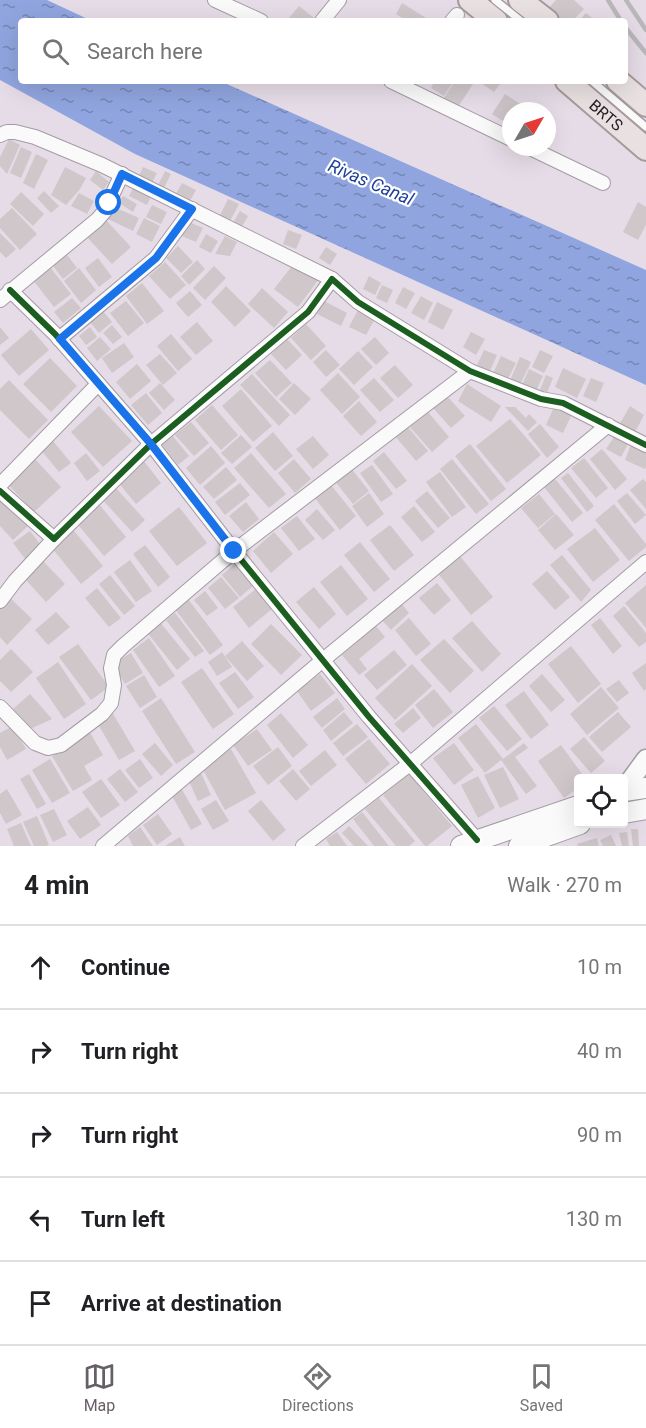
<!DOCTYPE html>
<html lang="en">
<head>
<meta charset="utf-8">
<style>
	:root { --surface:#fff; --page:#f2f2f2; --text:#202124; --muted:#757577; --line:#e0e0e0; --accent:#675f68 }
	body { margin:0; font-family:Roboto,sans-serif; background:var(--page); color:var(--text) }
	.controls { position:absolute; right:18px; bottom:18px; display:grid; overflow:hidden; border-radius:6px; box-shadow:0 6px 24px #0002 }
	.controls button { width:54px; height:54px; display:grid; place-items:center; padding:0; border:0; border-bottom:2px solid var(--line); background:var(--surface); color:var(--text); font:30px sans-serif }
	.compass { position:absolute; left:502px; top:102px; width:54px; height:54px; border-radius:50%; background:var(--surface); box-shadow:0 6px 24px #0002; rotate:51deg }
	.stop { position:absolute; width:18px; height:18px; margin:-14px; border:4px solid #1a73e8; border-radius:50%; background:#fff }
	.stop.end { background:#1a73e8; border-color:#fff; box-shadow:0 2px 6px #0008 }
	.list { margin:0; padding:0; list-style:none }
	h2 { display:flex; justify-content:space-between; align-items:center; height:78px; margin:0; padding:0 24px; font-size:26px }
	h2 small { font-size:20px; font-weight:400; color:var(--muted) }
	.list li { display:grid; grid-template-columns:39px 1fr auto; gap:18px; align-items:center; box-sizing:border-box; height:84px; padding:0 24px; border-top:2px solid var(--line) }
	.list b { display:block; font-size:22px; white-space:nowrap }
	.list em { font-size:20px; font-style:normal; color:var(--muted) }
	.icon { flex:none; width:33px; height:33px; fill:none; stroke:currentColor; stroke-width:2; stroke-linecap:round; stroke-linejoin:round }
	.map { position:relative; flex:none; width:646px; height:846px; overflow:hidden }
	.search { position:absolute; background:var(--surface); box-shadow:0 6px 24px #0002; left:18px; right:18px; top:18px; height:66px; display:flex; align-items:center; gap:15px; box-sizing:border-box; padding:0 21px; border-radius:6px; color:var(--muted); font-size:22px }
	.sheet { height:498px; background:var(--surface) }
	nav { display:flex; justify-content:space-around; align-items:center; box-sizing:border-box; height:84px; border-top:2px solid var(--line); background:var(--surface); font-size:16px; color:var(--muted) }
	nav a { display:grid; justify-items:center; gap:3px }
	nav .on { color:var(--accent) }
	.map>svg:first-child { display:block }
	.water { fill:url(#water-ripples) }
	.building { fill:#cfc7c9 }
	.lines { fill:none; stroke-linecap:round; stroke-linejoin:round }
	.service-casing { stroke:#a39ca3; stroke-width:10 }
	.minor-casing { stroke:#a39ca3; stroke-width:16 }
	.tertiary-casing { stroke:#a39ca3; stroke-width:21 }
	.secondary-casing { stroke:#a39ca3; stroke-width:22 }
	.primary-casing { stroke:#a8999c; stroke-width:26 }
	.service { stroke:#fbfafb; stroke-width:7 }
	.minor { stroke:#fbfafb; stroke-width:14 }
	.tertiary { stroke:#fbfafb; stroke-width:18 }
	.secondary { stroke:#fbfafb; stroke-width:20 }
	.primary { stroke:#e9e1e1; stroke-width:22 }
	.rail { stroke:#bab7ba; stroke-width:4.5 }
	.cycleway-casing { stroke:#fff; stroke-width:10 }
	.cycleway { stroke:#1b5e20; stroke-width:6 }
	.route { stroke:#1a73e8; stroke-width:8 }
	.labels { text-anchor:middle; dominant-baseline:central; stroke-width:4.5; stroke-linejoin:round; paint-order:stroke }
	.street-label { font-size:16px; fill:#221c23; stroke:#fff }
	.water-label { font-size:18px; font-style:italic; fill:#1d3f98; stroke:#fff }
</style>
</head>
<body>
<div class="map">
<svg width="646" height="846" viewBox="0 0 646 846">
	<defs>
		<pattern id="water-ripples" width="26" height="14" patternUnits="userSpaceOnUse" patternTransform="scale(1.5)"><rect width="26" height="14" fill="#90a5df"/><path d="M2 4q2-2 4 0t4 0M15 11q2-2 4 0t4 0" fill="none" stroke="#7586b4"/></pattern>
	</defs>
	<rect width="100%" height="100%" fill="#e6dce7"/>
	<polygon class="water" points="0,0 47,0 92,21 21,21 21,81 220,81 646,270 646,385 135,154 0,80"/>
	<g class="building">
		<polygon points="556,0 574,0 584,9 572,21 562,21 549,8"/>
		<polygon points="402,3 431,21 407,21 396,14"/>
		<polygon points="299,6 314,18 311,21 293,21 289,18"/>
		<polygon points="586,13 596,21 579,21"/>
		<polygon points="435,81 454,81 444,96 431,88"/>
		<polygon points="455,81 469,81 473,84 458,107 444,98"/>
		<polygon points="478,81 502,81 494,92"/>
		<polygon points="505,94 531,111 511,111 511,126 492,114"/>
		<polygon points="9,139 20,145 7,174 0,166 0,157"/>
		<polygon points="21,147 32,152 21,178 10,173"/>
		<polygon points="36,154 48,160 34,189 23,183"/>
		<polygon points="65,167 86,178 80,189 66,205 51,195"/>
		<polygon points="143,167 157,173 150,187 137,181"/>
		<polygon points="96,171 109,182 103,190 90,180"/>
		<polygon points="165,171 171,174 162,192 156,189"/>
		<polygon points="136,182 154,191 147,205 129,196"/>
		<polygon points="182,183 196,190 187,206 173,199"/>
		<polygon points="44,191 59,206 51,213 37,198"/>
		<polygon points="21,192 44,214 33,226 10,204"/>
		<polygon points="79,193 94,201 87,214 71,206"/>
		<polygon points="123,196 137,204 133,212 119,203"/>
		<polygon points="228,199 239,204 229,223 219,217"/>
		<polygon points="638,202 646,207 646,225 638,240 623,232"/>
		<polygon points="152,205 167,212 161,224 146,217"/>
		<polygon points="114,207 139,218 133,231 108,219"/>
		<polygon points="12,208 37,234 20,250 0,228 0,219"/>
		<polygon points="240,211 248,216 241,228 233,223"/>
		<polygon points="144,218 160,226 152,242 136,234"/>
		<polygon points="105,219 131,247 112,264 86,236"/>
		<polygon points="189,222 203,228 196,242 182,236"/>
		<polygon points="288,230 302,235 296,249 283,244"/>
		<polygon points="0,233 16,249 6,258 0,252"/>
		<polygon points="206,234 218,241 211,253 199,247"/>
		<polygon points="225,236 237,242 230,256 215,254"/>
		<polygon points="178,246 193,262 181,273 166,258"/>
		<polygon points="326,247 337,254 330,265 319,258"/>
		<polygon points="64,251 77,268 63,279 50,262"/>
		<polygon points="98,258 112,277 99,287 85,268"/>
		<polygon points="197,260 205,269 189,285 181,276"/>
		<polygon points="296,261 319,279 298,307 274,289"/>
		<polygon points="165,262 186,285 170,299 149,276"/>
		<polygon points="214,266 226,278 205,300 193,288"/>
		<polygon points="50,267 71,294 54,307 33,280"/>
		<polygon points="79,268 96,290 81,303 64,281"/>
		<polygon points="369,276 381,283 375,295 363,289"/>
		<polygon points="142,283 164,311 147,324 126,296"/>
		<polygon points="382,285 393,290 387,303 376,298"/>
		<polygon points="226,286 251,311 235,327 211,302"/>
		<polygon points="403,287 415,293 406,309 395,303"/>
		<polygon points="262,288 288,312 274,328 248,304"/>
		<polygon points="190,291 202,305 188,317 176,303"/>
		<polygon points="421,296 433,303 424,320 411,313"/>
		<polygon points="72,298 81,308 63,323 54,312"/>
		<polygon points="126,301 144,323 128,336 110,313"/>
		<polygon points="324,301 347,313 341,326 317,314"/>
		<polygon points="437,302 453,310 443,330 428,322"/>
		<polygon points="359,308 376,317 366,335 349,327"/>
		<polygon points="103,311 112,322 99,333 90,322"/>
		<polygon points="197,322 213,341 196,355 180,337"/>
		<polygon points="306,324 326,346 311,360 291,338"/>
		<polygon points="112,325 122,337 113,344 103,333"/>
		<polygon points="0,327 9,338 0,345"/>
		<polygon points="90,327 97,337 86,345 79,336"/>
		<polygon points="31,329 49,350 19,376 1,355"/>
		<polygon points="471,332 485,339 476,355 463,347"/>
		<polygon points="171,334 192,359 178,371 157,346"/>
		<polygon points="100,337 111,349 97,361 87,348"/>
		<polygon points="375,337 389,353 376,365 361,349"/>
		<polygon points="287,339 302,355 286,370 271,354"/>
		<polygon points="124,343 134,357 112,373 102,358"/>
		<polygon points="326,350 340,365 326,377 313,362"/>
		<polygon points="484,350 497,355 490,371 477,365"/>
		<polygon points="540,350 553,356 544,373 532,367"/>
		<polygon points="358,351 373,367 354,385 339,369"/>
		<polygon points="160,354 177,373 163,385 146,365"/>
		<polygon points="501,356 516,363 506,383 492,376"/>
		<polygon points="520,357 531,362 519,387 509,383"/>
		<polygon points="50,358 77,386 51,412 23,384"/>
		<polygon points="270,360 292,383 276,397 255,373"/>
		<polygon points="137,364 151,381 130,399 116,382"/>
		<polygon points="395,365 413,385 398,398 380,378"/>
		<polygon points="563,368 586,379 577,398 555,387"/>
		<polygon points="529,369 543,376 535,393 521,387"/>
		<polygon points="338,373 360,397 342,414 320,390"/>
		<polygon points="252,374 290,415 279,426 240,385"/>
		<polygon points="546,375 553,378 545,398 538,395"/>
		<polygon points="374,378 394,400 380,412 360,390"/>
		<polygon points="591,378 604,383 596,402 583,396"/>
		<polygon points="9,380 48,420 29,439 0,410 0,389"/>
		<polygon points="160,383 175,400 164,410 149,393"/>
		<polygon points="294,383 311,399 295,415 279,399"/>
		<polygon points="467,384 501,406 491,422 458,401"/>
		<polygon points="241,389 272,426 253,442 222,406"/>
		<polygon points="146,393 162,413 148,425 131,405"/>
		<polygon points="447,396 465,416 451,428 433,408"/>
		<polygon points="359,401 377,422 361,436 343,416"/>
		<polygon points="212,405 238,435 221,450 195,420"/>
		<polygon points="99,406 132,441 103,467 71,432"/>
		<polygon points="630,406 644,415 634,434 619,425"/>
		<polygon points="505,407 515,407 526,418 529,414 537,422 528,431"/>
		<polygon points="554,407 572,414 563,433 546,425"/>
		<polygon points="428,412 449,437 432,452 410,427"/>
		<polygon points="510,419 541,455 507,483 476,446"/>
		<polygon points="191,422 209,443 194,456 175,435"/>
		<polygon points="540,424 559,447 547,458 528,434"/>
		<polygon points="407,426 428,451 416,461 395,436"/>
		<polygon points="273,432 293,456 275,471 255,448"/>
		<polygon points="616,434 629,442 621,457 606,449"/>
		<polygon points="172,435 189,456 178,465 161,443"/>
		<polygon points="241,435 252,447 232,464 221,453"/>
		<polygon points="313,436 329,455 313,469 296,449"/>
		<polygon points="53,441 71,463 59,472 41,450"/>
		<polygon points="632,442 646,448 646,466 645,469 625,460"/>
		<polygon points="470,444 506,489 491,501 455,456"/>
		<polygon points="211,446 225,463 200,485 186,468"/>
		<polygon points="602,449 627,479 615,490 590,459"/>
		<polygon points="384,452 407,481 396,489 373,461"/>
		<polygon points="86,453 100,471 87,481 74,463"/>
		<polygon points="251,453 286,494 269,508 234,468"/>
		<polygon points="34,458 61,487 34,512 7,483"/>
		<polygon points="584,458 608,488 596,498 571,468"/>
		<polygon points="294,459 311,479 295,493 278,473"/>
		<polygon points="452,459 489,504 476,514 440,469"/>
		<polygon points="143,460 161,483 136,504 117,481"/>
		<polygon points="372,465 393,494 381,502 360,473"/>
		<polygon points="226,467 237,480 214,499 203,487"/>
		<polygon points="350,467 369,491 353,504 334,480"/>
		<polygon points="440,472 466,507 452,517 426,482"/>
		<polygon points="568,473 594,506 587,512 561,478"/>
		<polygon points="555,479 583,513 572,522 544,487"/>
		<polygon points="643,479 646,482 646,509 630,490"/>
		<polygon points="240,483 250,495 225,515 215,502"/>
		<polygon points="330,484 356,516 340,530 314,497"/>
		<polygon points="113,485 145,520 132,532 100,497"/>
		<polygon points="427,491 450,518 438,528 415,501"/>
		<polygon points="369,493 384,514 367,527 352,506"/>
		<polygon points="627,493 646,515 635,524 617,501"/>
		<polygon points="539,494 555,514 538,528 521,508"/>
		<polygon points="2,498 28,526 13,540 0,526 0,500"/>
		<polygon points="246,502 259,519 243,532 229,516"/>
		<polygon points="98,503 126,537 104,556 75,521"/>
		<polygon points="614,504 646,544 646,547 629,561 595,520"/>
		<polygon points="414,506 435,532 422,542 401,517"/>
		<polygon points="179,507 207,543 177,566 149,531"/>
		<polygon points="317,509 335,530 323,540 305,520"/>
		<polygon points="556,514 574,535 555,550 538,530"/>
		<polygon points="297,516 315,539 299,551 281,528"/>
		<polygon points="390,525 414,555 394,571 370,540"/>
		<polygon points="70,526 103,566 81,584 52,548"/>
		<polygon points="595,528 620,560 593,582 567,549"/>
		<polygon points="30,531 43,548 26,560 13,543"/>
		<polygon points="274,532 293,554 271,573 253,551"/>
		<polygon points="360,542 390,579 374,592 344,555"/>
		<polygon points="145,545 170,577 158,587 133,554"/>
		<polygon points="459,555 493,597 471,615 437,572"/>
		<polygon points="562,555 591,590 581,602 550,565"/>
		<polygon points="41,559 65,584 46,602 25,579"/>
		<polygon points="130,560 152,591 136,602 114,572"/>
		<polygon points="235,564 253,586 240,597 222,575"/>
		<polygon points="341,565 368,599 347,616 320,582"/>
		<polygon points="547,571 570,597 555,610 532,584"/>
		<polygon points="110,575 135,606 124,615 99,584"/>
		<polygon points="221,577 239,598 225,609 208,588"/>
		<polygon points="437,583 451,600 434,615 419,598"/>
		<polygon points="646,585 646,628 625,603"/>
		<polygon points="314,587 336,614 319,629 296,602"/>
		<polygon points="97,588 121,618 109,627 85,598"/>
		<polygon points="256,589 272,609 249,628 233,607"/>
		<polygon points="205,591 218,608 207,616 194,600"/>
		<polygon points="8,596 32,619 7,645 0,637 0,609"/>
		<polygon points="188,599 223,645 210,655 175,609"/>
		<polygon points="401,603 409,613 391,630 382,620"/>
		<polygon points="624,606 646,633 646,642 639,647 613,616"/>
		<polygon points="56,612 70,627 48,645 35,630"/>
		<polygon points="175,613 204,651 195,657 166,620"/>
		<polygon points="409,618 431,644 416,656 395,630"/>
		<polygon points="600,618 622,646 613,654 591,625"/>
		<polygon points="159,621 190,659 177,670 146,631"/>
		<polygon points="472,621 501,654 482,672 452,638"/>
		<polygon points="271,624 302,655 281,675 251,644"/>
		<polygon points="376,626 385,637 359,659 367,669 359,675 342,655"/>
		<polygon points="149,638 175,676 159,687 133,650"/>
		<polygon points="444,639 474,671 450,693 420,660"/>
		<polygon points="242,641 264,666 247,681 225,656"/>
		<polygon points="78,644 109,687 91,700 59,657"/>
		<polygon points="571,646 601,684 578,703 548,664"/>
		<polygon points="11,649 33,672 11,692 0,681 0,660"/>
		<polygon points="394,650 407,665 377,690 364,675"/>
		<polygon points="222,652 232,667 217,676 208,662"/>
		<polygon points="131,653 143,673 125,684 113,664"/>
		<polygon points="58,662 86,704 64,719 36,678"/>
		<polygon points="646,663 646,689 644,691 632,673"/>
		<polygon points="412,664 432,686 395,720 375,698"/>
		<polygon points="202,668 234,714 213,729 181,682"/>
		<polygon points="235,672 254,697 238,709 219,683"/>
		<polygon points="320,674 335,693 311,711 297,691"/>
		<polygon points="542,674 565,700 551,712 529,686"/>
		<polygon points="144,675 157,697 140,708 126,686"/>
		<polygon points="619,680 629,693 617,702 606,689"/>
		<polygon points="601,687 619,708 587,735 570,714"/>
		<polygon points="434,689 453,712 433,728 415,705"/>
		<polygon points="524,691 549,725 531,739 505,705"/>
		<polygon points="30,694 52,719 30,729 13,709"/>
		<polygon points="161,698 195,752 176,764 142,711"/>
		<polygon points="337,698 345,709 322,728 313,717"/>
		<polygon points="494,706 522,739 507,751 479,718"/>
		<polygon points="413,708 421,718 403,733 394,724"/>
		<polygon points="112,712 135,751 119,760 96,721"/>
		<polygon points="344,712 353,723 331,741 323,730"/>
		<polygon points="618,712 631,727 602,752 589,737"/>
		<polygon points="281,713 308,745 293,758 267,725"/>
		<polygon points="357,724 368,737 343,756 333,743"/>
		<polygon points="476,724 503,759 524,743 528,748 515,757 537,786 526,794 501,760 485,773 458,738"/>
		<polygon points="13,726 26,749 7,760 0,747 0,733"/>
		<polygon points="88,729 103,755 84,766 92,780 73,791 52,756 72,744"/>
		<polygon points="257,729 272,750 248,766 233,745"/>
		<polygon points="584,737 605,761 591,773 570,749"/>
		<polygon points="369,739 390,764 366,784 345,759"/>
		<polygon points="155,743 173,765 161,776 142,754"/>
		<polygon points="454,743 474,770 454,785 433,758"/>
		<polygon points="561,745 585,778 578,778 578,788 564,798 538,761"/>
		<polygon points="278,747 292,766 268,785 253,766"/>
		<polygon points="231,749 256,793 225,810 201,766"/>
		<polygon points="325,750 337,765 311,786 299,771"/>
		<polygon points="50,759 70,793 52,803 32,770"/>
		<polygon points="140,759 153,778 139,788 125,770"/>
		<polygon points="503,767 519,799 500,808 484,775"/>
		<polygon points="120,769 138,792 125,802 107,779"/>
		<polygon points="293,769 310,789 296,801 279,781"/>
		<polygon points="201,773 211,795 198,801 188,779"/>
		<polygon points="29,774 46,804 37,809 20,779"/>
		<polygon points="409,774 452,826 427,846 425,846 383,795"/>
		<polygon points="478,776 495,808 478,818 461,785"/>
		<polygon points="101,779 120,805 101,818 82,792"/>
		<polygon points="181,788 202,824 191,830 171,794"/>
		<polygon points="7,789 22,815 6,824 0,813 0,794"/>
		<polygon points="379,798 415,841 409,846 396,846 365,809"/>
		<polygon points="216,800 229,821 213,830 201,809"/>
		<polygon points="261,800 286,830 273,841 248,811"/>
		<polygon points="88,807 101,825 80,839 67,821"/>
		<polygon points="54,809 67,835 53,842 40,815"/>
		<polygon points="362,812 389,846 374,846 353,819"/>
		<polygon points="158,814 172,834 157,845 143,825"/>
		<polygon points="37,816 49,845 46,846 34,846 23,822"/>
		<polygon points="21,823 31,846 14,846 7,829"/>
		<polygon points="349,826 368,846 354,846 342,833"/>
		<polygon points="140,827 153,846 133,846 128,836"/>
		<polygon points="631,829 638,829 639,846 633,846"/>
		<polygon points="337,832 347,846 330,846 326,839"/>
		<polygon points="627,832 629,846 622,846 619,833"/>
		<polygon points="611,835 616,846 603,846 600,840"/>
		<polygon points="180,837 185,846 165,846"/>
		<polygon points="597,838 599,846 578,846 577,844"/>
	</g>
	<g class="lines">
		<defs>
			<g id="service">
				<polyline points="495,0 521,21"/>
				<polyline points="592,81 646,127"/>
			</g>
			<g id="minor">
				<polyline points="215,0 261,21"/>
				<polyline points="322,21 339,0"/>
				<polyline points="452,21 457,15"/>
				<polyline points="391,81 511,139"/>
				<polyline points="0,135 7,132 15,132 35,137 102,165 332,279"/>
				<polyline points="528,147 603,183"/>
				<polyline points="10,290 55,334 151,444 234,551 369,717 477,840"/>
				<polyline points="0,300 97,220 104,212 122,174"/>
				<polyline points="59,339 156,258 192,209"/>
				<polyline points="0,485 98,384"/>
				<polyline points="0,491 54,539 151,444 308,312 332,279 358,302 470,371 541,399 563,403 646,445"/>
				<polyline points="0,601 15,581 54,539"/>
				<polyline points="0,707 35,743 48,748 61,745 102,714 111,703 114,685 111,668 114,655 123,646 234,551 470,371"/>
				<polyline points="103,846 323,660 608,425"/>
				<polyline points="303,846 411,763 646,562"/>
			</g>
			<polyline id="tertiary" points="624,789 646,759"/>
			<g id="secondary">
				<polyline points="624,791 646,788"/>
				<polyline points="624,813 646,809"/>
				<polyline points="461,846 578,806"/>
				<polyline points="519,846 580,824"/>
			</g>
			<g id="primary">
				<polyline points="470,0 496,21"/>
				<polyline points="520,0 547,21"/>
				<path id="s1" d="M 567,81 L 646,149"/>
				<polyline points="618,81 646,105"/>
			</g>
		</defs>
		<use href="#service" class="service-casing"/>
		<use href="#minor" class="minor-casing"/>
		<use href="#tertiary" class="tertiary-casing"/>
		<use href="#secondary" class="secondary-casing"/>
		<use href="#primary" class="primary-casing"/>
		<use href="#service" class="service"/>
		<use href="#minor" class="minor"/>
		<use href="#tertiary" class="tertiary"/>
		<use href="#secondary" class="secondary"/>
		<use href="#primary" class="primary"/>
		<g class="rail">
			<polyline points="608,0 621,21"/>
			<polyline points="626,0 646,30"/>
			<polyline points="625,27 646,53"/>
		</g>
		<defs>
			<g id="cycleway">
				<polyline points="10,290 55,334 151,444 234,551 369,717 477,840"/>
				<polyline points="0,491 54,539 151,444 308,312 332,279 358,302 470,371 541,399 563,403 646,445"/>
			</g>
		</defs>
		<use href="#cycleway" class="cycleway-casing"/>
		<use href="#cycleway" class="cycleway"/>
	</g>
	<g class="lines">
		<polyline class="route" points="109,203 122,174 192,209 156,258 60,339 151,444 234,551"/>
	</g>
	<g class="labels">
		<g class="street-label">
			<text stroke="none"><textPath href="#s1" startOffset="52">BRTS</textPath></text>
		</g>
		<g class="water-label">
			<text transform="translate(371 182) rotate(23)">Rivas Canal</text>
		</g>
	</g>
</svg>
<div class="controls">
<button><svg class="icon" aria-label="locate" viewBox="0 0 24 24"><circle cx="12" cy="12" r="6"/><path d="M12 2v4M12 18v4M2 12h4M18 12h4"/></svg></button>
</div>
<svg class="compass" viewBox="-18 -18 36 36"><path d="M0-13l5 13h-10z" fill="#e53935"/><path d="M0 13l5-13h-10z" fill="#757577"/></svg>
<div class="stop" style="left:109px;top:203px"></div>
<div class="stop end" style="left:234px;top:551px"></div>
<div class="search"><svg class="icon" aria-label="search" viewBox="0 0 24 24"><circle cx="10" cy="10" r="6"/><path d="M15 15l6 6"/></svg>Search here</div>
</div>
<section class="sheet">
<h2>4 min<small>Walk · 270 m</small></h2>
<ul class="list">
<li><svg class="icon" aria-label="ahead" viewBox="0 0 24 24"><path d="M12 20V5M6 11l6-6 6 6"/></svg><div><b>Continue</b></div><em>10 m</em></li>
<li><svg class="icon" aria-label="right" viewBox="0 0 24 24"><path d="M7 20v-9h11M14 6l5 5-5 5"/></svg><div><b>Turn right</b></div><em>40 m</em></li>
<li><svg class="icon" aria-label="right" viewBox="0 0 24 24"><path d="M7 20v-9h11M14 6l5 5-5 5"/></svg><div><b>Turn right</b></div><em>90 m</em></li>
<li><svg class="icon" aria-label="left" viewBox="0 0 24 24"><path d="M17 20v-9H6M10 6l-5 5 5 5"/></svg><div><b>Turn left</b></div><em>130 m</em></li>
<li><svg class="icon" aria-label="arrive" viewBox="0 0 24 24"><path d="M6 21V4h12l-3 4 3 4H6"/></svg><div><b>Arrive at destination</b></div></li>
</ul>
</section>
<nav>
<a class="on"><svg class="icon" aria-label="map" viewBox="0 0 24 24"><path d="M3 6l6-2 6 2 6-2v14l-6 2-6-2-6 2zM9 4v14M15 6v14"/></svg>Map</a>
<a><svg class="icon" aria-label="directions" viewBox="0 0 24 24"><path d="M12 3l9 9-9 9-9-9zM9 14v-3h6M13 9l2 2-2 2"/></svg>Directions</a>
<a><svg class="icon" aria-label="saved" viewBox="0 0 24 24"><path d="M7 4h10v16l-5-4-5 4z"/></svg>Saved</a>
</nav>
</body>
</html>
